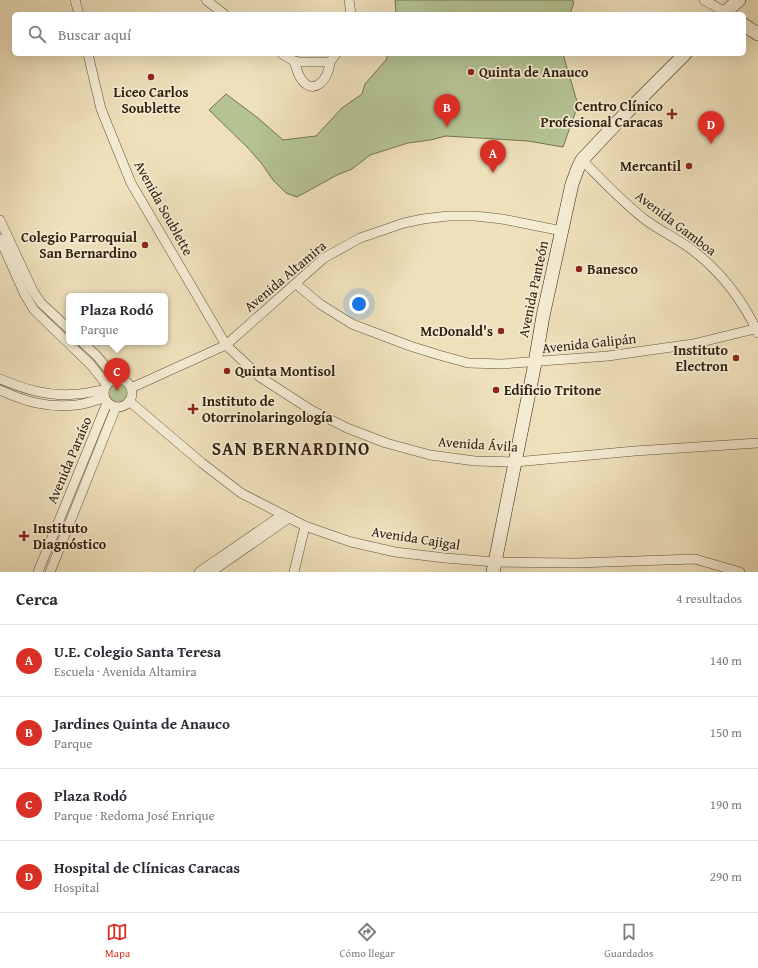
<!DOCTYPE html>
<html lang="es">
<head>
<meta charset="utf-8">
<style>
	:root { --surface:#fff; --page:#f7f7f7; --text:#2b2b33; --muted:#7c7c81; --line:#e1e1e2; --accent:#d93025 }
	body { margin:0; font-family:"Gentium Book Plus",serif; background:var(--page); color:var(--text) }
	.you { position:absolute; left:359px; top:304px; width:14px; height:14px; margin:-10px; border:3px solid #fff; border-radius:50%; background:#1a73e8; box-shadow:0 0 0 6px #1a73e833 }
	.badge { display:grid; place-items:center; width:26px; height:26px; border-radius:50%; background:var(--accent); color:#fff; font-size:13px; font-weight:700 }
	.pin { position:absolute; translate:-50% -33px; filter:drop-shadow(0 1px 2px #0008) }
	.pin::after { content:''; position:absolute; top:21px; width:14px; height:12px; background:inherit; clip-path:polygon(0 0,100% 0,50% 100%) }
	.popup { position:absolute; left:66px; top:293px; width:102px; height:52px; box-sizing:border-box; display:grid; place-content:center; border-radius:6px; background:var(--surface); filter:drop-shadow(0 1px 3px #0005); font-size:13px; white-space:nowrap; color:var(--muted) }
	.popup b { font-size:15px; color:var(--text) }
	.popup::after { content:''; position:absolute; left:50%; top:100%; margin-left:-8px; border:8px solid transparent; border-top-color:var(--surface) }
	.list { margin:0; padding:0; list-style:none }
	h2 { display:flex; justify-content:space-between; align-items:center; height:52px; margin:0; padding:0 16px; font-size:17px }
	h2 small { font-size:13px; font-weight:400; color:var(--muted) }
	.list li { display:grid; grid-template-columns:26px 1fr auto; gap:12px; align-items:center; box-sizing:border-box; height:72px; padding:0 16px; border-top:1px solid var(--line) }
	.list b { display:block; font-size:15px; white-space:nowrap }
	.list p { margin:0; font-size:13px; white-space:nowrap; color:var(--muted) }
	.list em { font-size:13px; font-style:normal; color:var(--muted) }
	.icon { flex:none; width:22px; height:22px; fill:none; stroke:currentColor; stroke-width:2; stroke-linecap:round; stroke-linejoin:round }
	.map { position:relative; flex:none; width:758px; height:572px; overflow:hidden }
	.search { position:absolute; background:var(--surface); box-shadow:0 4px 16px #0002; left:12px; right:12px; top:12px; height:44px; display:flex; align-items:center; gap:10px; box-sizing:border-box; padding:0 14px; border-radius:6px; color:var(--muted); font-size:15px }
	.sheet { height:340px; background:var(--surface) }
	nav { display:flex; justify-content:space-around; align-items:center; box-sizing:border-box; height:56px; border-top:1px solid var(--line); background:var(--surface); font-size:11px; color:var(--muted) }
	nav a { display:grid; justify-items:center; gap:2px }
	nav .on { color:var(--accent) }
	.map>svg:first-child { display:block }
	.green { fill:#b5c393; stroke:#747251 }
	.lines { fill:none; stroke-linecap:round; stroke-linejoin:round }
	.street-casing { stroke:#61513a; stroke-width:10 }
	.secondary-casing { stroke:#32210f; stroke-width:14 }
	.street { stroke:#f4ebd3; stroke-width:9 }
	.secondary { stroke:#f4ebd3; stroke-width:13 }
	.poi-dot { fill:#8f2418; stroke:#f4ebd3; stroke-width:1.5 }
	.labels { text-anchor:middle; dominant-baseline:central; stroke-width:3.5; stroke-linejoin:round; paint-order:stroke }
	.poi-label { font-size:14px; font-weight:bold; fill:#32210f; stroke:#f4ebd3; text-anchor:start }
	.street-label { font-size:14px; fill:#32210f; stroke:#f4ebd3 }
	.district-label { font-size:18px; font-weight:bold; letter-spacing:1px; fill:#32210f; stroke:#f4ebd3 }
</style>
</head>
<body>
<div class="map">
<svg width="758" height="572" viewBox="0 0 758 572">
	<rect width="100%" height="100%" fill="#eee0bb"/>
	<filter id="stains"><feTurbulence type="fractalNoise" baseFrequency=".005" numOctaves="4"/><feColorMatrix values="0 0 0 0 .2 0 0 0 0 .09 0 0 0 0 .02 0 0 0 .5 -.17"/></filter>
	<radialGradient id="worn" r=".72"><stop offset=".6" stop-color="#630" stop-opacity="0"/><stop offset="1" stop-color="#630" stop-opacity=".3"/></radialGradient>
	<g class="green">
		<polygon points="395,0 572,0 574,2 570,14 396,14"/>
		<polygon points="388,54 563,54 578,105 563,147 528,141 446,136 430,140 408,143 370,155 352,169 337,175 297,197 286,193 273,180 262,164 248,148 209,110 226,94 258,118 283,140 316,136 342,108 362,94 365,84 386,60"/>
		<circle cx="118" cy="392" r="12"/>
	</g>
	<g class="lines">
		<defs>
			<g id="street">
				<polyline points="75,0 79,14"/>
				<polyline points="206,0 224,14"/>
				<polyline points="349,0 351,14"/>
				<polyline points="704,0 725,12"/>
				<polyline points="88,54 101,109 131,183 226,345 260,377 311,410 347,428 386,443 430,455 475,461 515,462 635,451 758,443"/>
				<polyline points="282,54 294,61 299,62 330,62 336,54"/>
				<path d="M 294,61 C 296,66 297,72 300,77 C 312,98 329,80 330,62"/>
				<path d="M 582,160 C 603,181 623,203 647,221 C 662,232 680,240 695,252 C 723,274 743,301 758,333"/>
				<polyline points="0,220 33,291 41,303 69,329"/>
				<polyline points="0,239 25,295 34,310 91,365 106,384"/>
				<polyline points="296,284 320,304 352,324 410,346 439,355 468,363 502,364 608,356 693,344 758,328"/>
				<polyline points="82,342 97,356 115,378"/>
				<circle cx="118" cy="393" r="14"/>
				<path d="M 0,379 C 24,389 49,397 76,394 C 85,394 94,391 103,390"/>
				<polyline points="131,388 226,345 324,258 360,238 404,223 423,219 448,216 475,216 502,219 562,231"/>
				<path d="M 0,390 C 26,402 48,408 76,405 C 86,404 95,400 104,398"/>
				<polyline points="129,401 202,463 241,493 305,526 351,542 395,552 445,558 495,562 576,563 695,559 740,572"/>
				<polyline points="38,572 107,403"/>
				<polyline points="50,572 116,407"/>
				<polyline points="199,572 282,515"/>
				<polyline points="211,572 289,518"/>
				<polyline points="294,572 305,526"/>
			</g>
			<g id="secondary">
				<polyline points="723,14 739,0"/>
				<polyline points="744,25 758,34"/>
				<polyline points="493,572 535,363 543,316 572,184 578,168 582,160 627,112 685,54"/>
			</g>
		</defs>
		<use href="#street" class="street-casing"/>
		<use href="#secondary" class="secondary-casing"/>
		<use href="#street" class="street"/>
		<use href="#secondary" class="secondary"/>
	</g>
	<g class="poi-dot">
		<circle cx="471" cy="72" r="4"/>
		<circle cx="151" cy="77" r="4"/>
		<path d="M670 108h4v4h4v4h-4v4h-4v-4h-4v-4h4z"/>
		<circle cx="689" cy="166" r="4"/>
		<circle cx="145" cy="245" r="4"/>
		<circle cx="579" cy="269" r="4"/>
		<circle cx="501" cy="331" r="4"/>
		<circle cx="736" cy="358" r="4"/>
		<circle cx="227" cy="371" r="4"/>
		<circle cx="496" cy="390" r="4"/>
		<path d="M191 403h4v4h4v4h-4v4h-4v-4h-4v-4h4z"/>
		<path d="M22 530h4v4h4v4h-4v4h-4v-4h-4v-4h4z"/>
	</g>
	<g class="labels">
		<g class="poi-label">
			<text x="479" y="72">Quinta de Anauco</text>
			<text x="151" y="92" text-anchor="middle">Liceo Carlos<tspan x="151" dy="16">Soublette</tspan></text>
			<text x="663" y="106" text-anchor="end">Centro Clínico<tspan x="663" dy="16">Profesional Caracas</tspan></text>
			<text x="681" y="166" text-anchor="end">Mercantil</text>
			<text x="137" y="237" text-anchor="end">Colegio Parroquial<tspan x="137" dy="16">San Bernardino</tspan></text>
			<text x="587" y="269">Banesco</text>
			<text x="493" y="331" text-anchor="end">McDonald's</text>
			<text x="728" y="350" text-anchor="end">Instituto<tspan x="728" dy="16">Electron</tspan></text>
			<text x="235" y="371">Quinta Montisol</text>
			<text x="504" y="390">Edificio Tritone</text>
			<text x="202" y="401">Instituto de<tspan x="202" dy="16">Otorrinolaringología</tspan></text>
			<text x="33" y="528">Instituto<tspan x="33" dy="16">Diagnóstico</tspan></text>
		</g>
		<g class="street-label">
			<text transform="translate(164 208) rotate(61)">Avenida Soublette</text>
			<text transform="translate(676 223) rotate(37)">Avenida Gamboa</text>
			<text transform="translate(285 276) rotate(-40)">Avenida Altamira</text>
			<text transform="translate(533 289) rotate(-78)">Avenida Panteón</text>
			<text transform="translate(589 343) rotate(-6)">Avenida Galipán</text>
			<text transform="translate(478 444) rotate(4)">Avenida Ávila</text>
			<text transform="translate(69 460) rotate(-67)">Avenida Paraíso</text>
			<text transform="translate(416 538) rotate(9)">Avenida Cajigal</text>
		</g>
		<g class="district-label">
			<text x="291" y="448">SAN BERNARDINO</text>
		</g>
	</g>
	<rect width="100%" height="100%" filter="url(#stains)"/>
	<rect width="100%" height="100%" fill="url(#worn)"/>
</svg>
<div class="you"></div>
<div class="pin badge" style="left:493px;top:173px">A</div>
<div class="pin badge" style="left:447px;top:127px">B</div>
<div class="pin badge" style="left:117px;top:391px">C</div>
<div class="popup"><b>Plaza Rodó</b>Parque</div>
<div class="pin badge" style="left:711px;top:144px">D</div>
<div class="search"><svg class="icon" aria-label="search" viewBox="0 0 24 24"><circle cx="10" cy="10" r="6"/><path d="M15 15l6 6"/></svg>Buscar aquí</div>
</div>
<section class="sheet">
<h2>Cerca<small>4 resultados</small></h2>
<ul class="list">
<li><span class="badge">A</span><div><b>U.E. Colegio Santa Teresa</b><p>Escuela · Avenida Altamira</p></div><em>140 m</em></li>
<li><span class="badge">B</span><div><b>Jardines Quinta de Anauco</b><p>Parque</p></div><em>150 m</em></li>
<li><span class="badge">C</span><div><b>Plaza Rodó</b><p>Parque · Redoma José Enrique</p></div><em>190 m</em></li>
<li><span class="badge">D</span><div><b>Hospital de Clínicas Caracas</b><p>Hospital</p></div><em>290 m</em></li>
</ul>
</section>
<nav>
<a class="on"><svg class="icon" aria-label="map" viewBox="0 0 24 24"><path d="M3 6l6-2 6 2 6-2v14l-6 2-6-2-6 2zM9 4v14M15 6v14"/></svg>Mapa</a>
<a><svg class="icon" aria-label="directions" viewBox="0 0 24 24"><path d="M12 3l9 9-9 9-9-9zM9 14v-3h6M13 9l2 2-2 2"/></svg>Cómo llegar</a>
<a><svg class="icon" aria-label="saved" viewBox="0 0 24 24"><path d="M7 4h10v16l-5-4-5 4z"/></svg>Guardados</a>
</nav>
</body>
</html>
